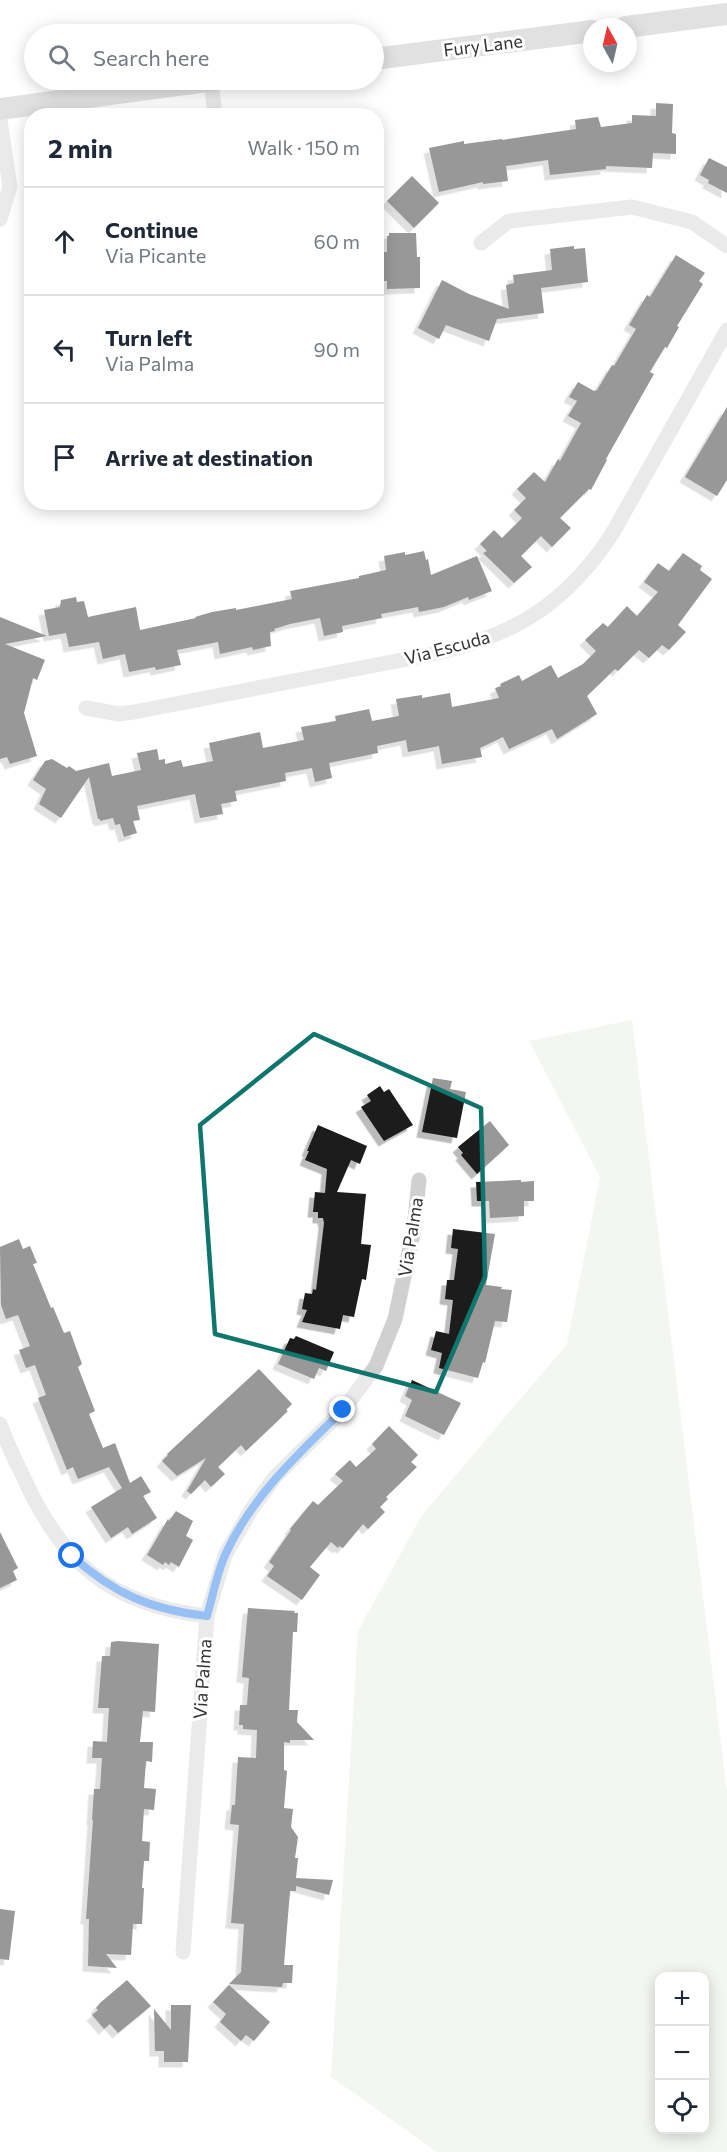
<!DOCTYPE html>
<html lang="en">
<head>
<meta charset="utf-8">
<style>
	:root { --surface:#fff; --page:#f6f6f7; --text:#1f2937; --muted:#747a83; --line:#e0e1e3 }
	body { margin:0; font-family:Commissioner,sans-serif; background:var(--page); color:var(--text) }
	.controls { position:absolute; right:18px; bottom:18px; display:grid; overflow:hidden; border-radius:12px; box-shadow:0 3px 15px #0003 }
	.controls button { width:54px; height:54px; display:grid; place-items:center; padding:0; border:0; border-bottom:2px solid var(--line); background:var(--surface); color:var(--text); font:30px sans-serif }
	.compass { position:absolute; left:583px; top:18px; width:54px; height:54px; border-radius:50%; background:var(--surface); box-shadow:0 3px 15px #0003; rotate:352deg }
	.stop { position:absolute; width:18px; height:18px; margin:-14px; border:4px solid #1a73e8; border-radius:50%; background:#fff }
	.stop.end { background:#1a73e8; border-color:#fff; box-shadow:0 2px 6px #0008 }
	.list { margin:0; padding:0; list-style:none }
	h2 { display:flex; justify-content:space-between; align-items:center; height:78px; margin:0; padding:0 24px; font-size:26px }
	h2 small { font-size:20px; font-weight:400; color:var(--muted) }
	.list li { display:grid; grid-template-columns:39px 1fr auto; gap:18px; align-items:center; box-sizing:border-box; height:108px; padding:0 24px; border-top:2px solid var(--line) }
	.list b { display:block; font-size:22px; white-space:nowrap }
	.list p { margin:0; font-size:20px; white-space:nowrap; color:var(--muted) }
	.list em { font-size:20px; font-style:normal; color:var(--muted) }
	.icon { flex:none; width:33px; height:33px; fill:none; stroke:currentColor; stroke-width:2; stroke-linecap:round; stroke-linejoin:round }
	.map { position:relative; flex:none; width:727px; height:2152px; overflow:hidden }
	.search { position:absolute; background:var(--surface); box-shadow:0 3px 15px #0003; left:24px; top:24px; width:360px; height:66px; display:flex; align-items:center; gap:15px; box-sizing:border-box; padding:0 21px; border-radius:33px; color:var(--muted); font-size:22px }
	.panel { position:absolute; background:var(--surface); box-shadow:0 3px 15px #0003; left:24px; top:108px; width:360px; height:402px; border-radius:24px }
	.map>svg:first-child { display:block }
	.green { fill:#e6ecdf; fill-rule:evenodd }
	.building { fill:#1a1a1a; filter:url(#shadow) }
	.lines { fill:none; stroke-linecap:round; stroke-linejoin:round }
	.street { stroke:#d0d0d0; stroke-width:15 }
	.secondary { stroke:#bdbdbd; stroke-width:22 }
	.route { stroke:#1a73e8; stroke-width:8 }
	.marked { fill:none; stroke:#0f766e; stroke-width:4.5; stroke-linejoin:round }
	.labels { text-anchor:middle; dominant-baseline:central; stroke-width:6; stroke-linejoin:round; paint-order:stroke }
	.street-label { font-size:18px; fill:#333; stroke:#fff }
</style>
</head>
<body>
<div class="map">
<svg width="727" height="2152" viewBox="0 0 727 2152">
	<defs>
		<filter id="shadow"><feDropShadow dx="-5.5" dy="5.5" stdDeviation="0" flood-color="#0004"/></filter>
	</defs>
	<rect width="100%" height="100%" fill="#fff"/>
	<path class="green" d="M 632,1020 L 727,1791 L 727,2152 L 437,2152 L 331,2077 L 358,1631 L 422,1515 L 567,1344 L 600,1177 L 529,1041 ZM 660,1976 L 704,1976 L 704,2130 L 660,2130 Z"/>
	<g class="building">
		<polygon points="656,103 673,104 672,133 676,134 676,154 653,153 652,168 606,166 606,169 550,175 548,160 506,166 508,181 483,184 483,182 439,192 429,148 464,141 464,144 502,139 502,140 576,129 575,120 598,117 601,127 632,123 632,115 656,116"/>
		<polygon points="709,158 727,167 727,193 708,183 709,180 700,175"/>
		<polygon points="412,176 439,203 414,228 387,201"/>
		<polygon points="389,233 416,233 417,257 420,257 420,288 387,289 387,281 376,281 376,252 387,252 387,236 389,236"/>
		<polygon points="574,246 574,249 585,248 588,282 541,288 544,313 497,319 489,341 446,325 439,339 418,328 442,280 469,294 509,309 506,285 514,283 513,275 552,270 550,249"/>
		<polygon points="676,255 705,273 699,281 703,284 677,326 679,327 667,348 665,347 650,372 654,374 606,459 607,460 591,490 589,489 560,518 571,528 552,547 541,536 521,556 532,567 514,583 483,553 487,551 480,544 494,530 502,538 522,518 514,510 526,498 517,489 534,472 545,482 558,459 560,461 581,423 568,416 577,401 569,397 578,382 594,391 597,390 612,365 614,366 636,329 629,325 647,295 650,297"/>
		<polygon points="727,407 727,480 717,496 685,477"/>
		<polygon points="424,551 426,560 428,559 431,575 477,556 492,591 469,600 468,597 444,607 419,612 418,607 381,614 382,618 342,626 343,632 324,636 320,618 290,624 274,629 275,631 270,632 271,646 253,650 252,647 220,654 218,642 177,650 181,665 156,670 155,667 129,672 125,654 103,659 99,642 69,647 66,633 49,636 44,610 60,607 61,600 76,597 77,602 84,601 88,617 136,607 140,630 196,618 195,617 212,612 236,608 236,610 292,599 290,591 359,578 359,576 386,570 384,556 405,552 405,555"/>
		<polygon points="683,553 702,566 700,570 712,579 678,625 686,632 669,650 662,645 649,658 639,650 618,671 615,669 587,696 597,714 557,739 552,729 509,749 503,737 480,748 482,757 442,764 439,746 408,752 406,740 377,746 378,753 329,763 332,778 315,782 312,768 285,773 286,781 235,791 237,801 221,804 223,814 200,818 195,794 137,806 140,820 133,821 137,833 124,837 120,824 115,825 113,818 100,821 100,819 98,819 89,777 61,818 39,804 46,789 33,780 45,761 52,759 67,768 69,766 76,771 109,763 112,776 141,770 137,753 157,749 159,760 165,759 165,764 181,760 183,767 213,761 209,743 260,732 263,748 304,740 301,727 336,721 335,716 369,709 372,721 399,716 396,699 422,695 422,698 450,693 452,707 499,698 495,688 501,686 500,684 519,675 522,681 551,665 558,678 583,664 596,651 585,640 603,623 608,627 627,606 637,616 658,592 644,582 658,563 669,571"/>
		<polygon points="0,617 47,636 5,644 45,660 37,680 33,678 24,713 37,756 10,764 7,757 0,759"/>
		<polygon points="433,1078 452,1081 450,1089 466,1092 457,1138 422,1132"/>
		<polygon points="380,1086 384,1092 389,1089 413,1125 384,1141 361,1107 371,1101 367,1095"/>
		<polygon points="490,1121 509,1145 477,1174 461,1155 463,1153 458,1147"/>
		<polygon points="318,1125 367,1146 360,1164 351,1160 337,1192 366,1194 361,1244 371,1245 366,1280 362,1279 354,1317 343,1315 340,1329 302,1322 307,1310 302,1309 305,1293 312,1294 313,1289 316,1290 324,1223 323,1218 318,1218 318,1212 313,1212 315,1192 325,1193 327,1169 305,1160 309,1151 307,1151"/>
		<polygon points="521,1180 521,1182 534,1181 534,1201 524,1201 524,1216 490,1218 489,1201 477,1201 476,1182"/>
		<polygon points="453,1229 495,1234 486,1285 502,1287 501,1289 512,1290 507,1322 495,1321 485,1363 483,1362 478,1378 439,1368 442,1353 431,1350 436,1331 449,1334 453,1300 445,1299 447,1280 454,1280 458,1249 451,1248"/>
		<polygon points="19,1239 23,1249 30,1246 37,1263 33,1264 51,1308 53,1307 64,1333 70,1331 82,1364 78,1367 95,1411 89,1414 103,1448 115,1443 130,1483 141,1476 151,1492 143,1496 157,1518 132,1534 128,1527 111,1538 91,1507 122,1488 109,1467 78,1479 73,1467 67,1470 38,1398 46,1395 35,1365 26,1368 19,1350 30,1346 18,1315 6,1319 1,1305 0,1247"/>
		<polygon points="296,1336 334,1352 326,1371 319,1368 314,1379 278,1364 290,1338 294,1339"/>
		<polygon points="259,1369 292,1404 286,1410 288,1411 246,1451 241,1445 218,1467 225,1474 211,1487 205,1480 191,1494 187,1491 206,1458 177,1476 162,1461 168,1455 167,1454"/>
		<polygon points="412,1380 461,1403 444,1435 405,1416 412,1400 405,1396"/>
		<polygon points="389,1426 418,1455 411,1462 417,1467 386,1497 388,1499 380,1507 385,1512 368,1529 363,1524 343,1548 339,1546 338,1548 331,1542 310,1567 320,1575 302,1600 267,1576 274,1566 269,1562 291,1530 290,1529 313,1501 318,1505 343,1481 335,1474 350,1460 356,1467 376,1449 372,1444"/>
		<polygon points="176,1511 193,1521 186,1536 193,1540 179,1567 171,1562 169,1565 165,1562 163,1565 147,1555 168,1519 169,1521"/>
		<polygon points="0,1532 18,1568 13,1571 17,1580 0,1588"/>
		<polygon points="248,1608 295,1611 294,1613 298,1613 297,1632 293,1632 289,1710 298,1710 297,1722 314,1740 290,1740 290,1743 284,1742 284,1770 287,1771 284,1808 293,1809 291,1827 298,1837 295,1858 298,1858 296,1878 333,1880 329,1895 296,1886 296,1891 290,1891 284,1965 293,1965 292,1983 283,1983 282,1987 229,1984 241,1972 244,1924 231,1923 239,1825 230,1824 232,1805 235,1805 238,1757 256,1758 257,1730 243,1729 243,1725 239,1725 240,1705 247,1705 249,1678 242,1677"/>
		<polygon points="118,1641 159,1644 155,1712 143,1711 140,1742 153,1742 152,1762 146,1761 144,1788 156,1789 154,1810 144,1809 142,1841 150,1842 149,1861 144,1861 142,1888 144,1888 142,1924 133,1924 131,1955 106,1954 117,1968 88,1966 89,1919 86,1919 93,1820 92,1820 94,1789 100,1789 102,1758 92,1758 93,1741 107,1742 109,1708 98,1708 102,1656 110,1656 111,1642"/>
		<polygon points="0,1909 15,1911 9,1960 0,1959"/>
		<polygon points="127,1980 151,2006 118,2033 110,2024 104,2029 92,2015 98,2010 96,2008 100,2003"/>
		<polygon points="229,1985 270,2022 254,2041 246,2035 241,2041 220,2022 226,2014 213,2002"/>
		<polygon points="171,2005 191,2005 188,2062 164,2062 164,2051 155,2051 154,2009 171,2030"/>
	</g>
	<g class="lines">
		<g class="street">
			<polyline points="211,80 215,116"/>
			<polyline points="0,120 10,187 0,219"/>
			<polyline points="481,243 509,221 632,207 692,222 727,246"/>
			<path d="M 86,708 L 119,714 L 134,712 L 433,654 C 514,636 566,604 612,534 L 727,330"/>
			<path d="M 0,1424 C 6,1441 14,1458 22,1474 C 61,1562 109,1605 207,1616"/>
			<polyline points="183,1952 207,1616 225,1555 251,1510 275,1477 343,1410 376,1366 395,1319 414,1229 419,1180"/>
		</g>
		<g class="secondary">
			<polyline points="626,27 727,14"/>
			<polyline points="374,59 592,31"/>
			<polyline points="0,109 214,80"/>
		</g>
	</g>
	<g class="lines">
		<path class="route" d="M 72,1556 C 114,1594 152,1610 207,1616 C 213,1596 217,1572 226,1553 C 253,1495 298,1454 343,1410"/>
	</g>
	<path d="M0 0H727V2152H0ZM 314,1034 L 481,1108 L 485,1277 L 436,1392 L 215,1334 L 200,1125 Z" fill="#fff" fill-opacity=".55" fill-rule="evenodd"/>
	<path class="marked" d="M 314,1034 L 481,1108 L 485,1277 L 436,1392 L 215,1334 L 200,1125 Z"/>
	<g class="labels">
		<g class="street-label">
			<text transform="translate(483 45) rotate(-7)">Fury Lane</text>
			<text transform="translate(447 647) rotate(-15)">Via Escuda</text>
			<text transform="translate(410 1237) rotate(-81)">Via Palma</text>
			<text transform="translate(202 1679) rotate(-86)">Via Palma</text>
		</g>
	</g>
</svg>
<div class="controls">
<button>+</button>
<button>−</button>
<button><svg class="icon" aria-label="locate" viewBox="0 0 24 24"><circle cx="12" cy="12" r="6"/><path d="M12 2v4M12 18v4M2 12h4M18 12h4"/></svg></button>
</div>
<svg class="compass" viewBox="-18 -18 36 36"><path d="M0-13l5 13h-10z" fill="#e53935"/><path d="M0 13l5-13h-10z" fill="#747a83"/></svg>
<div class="stop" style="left:72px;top:1556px"></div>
<div class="stop end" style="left:343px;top:1410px"></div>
<div class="search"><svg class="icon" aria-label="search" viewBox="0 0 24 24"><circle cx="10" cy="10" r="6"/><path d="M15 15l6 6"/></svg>Search here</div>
<section class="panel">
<h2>2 min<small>Walk · 150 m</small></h2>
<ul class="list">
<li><svg class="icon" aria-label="ahead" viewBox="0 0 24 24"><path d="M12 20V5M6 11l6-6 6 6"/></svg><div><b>Continue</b><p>Via Picante</p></div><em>60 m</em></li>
<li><svg class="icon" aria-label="left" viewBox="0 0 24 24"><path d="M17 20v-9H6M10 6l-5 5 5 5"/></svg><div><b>Turn left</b><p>Via Palma</p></div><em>90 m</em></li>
<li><svg class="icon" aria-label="arrive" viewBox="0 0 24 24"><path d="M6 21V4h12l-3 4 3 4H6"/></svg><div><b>Arrive at destination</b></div></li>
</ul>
</section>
</div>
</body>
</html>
